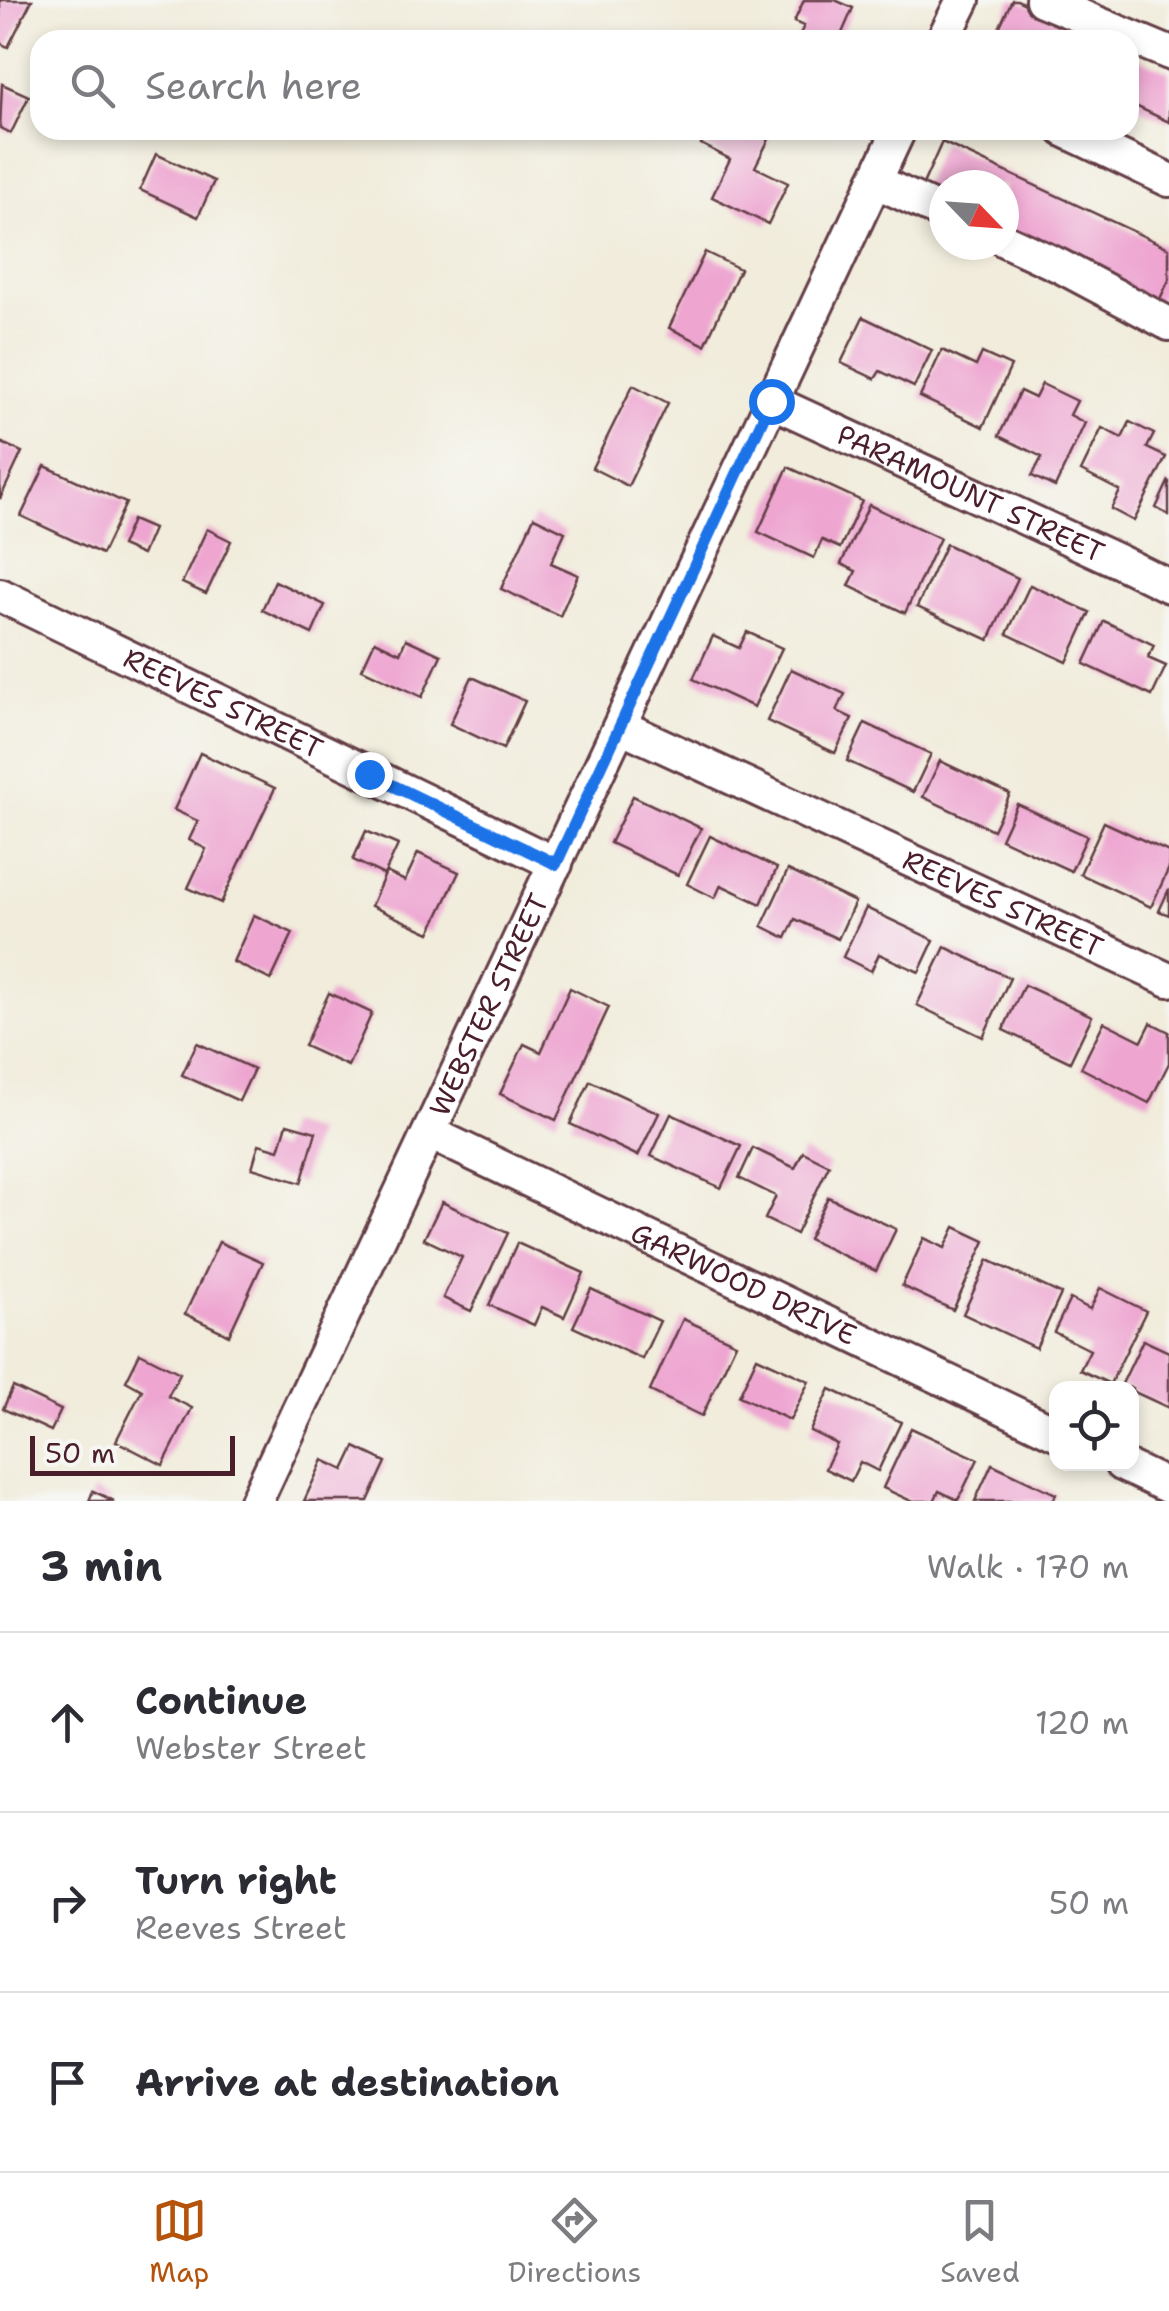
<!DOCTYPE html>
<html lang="en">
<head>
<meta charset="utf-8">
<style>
	:root { --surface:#fff; --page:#f7f7f7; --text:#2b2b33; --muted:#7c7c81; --line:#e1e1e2; --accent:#b45309 }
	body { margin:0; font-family:"Shantell Sans",sans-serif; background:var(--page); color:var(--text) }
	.controls { position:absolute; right:30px; bottom:30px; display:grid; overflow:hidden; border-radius:20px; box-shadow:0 5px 15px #0003 }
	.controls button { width:90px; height:90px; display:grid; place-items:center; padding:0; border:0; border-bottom:2px solid var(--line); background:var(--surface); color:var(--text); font:50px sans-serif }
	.compass { position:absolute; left:929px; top:170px; width:90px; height:90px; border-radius:50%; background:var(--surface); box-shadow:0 5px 15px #0003; rotate:115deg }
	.scale { position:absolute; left:30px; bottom:25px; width:205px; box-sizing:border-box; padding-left:10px; border:5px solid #4a1f2b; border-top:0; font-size:28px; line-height:35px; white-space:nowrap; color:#4a1f2b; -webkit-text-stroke:8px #f6f6f2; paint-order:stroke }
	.stop { position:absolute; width:30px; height:30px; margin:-22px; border:8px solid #1a73e8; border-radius:50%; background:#fff }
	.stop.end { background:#1a73e8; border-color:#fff; box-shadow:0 2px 10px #0008 }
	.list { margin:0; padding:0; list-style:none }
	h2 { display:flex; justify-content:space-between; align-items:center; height:130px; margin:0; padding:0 40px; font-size:42px }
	h2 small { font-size:32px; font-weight:400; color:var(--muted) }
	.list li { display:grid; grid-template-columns:65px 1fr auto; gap:30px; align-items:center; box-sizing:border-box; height:180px; padding:0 40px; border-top:2px solid var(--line) }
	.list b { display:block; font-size:38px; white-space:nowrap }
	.list p { margin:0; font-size:32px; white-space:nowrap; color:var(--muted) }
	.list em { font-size:32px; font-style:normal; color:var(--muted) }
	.icon { flex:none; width:55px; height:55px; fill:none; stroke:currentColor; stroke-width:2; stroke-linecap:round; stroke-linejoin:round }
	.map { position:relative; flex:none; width:1169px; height:1501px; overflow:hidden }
	.search { position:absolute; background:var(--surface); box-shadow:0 5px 15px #0003; left:30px; right:30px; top:30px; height:110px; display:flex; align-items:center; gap:25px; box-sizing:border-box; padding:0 35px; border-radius:30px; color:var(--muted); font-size:38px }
	.sheet { height:670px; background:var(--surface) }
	nav { display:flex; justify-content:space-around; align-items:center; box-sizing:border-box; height:140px; border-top:2px solid var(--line); background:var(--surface); font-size:28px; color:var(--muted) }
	nav a { display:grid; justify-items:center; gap:5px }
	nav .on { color:var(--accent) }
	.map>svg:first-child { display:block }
	.building { fill:#eea6d1 }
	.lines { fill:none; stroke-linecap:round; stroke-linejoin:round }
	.minor-casing { stroke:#633e45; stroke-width:38 }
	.minor { stroke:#fff; stroke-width:32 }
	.route { stroke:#1a73e8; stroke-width:12 }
	.labels { text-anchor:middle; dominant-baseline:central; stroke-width:9; stroke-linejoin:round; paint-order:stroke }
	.street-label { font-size:28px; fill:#4a1f2b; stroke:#f6f6f2 }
</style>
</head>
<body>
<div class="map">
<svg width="1169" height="1501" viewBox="0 0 1169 1501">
	<rect width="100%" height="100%" fill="#f6f6f2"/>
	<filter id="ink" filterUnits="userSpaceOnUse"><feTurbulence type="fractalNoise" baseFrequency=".01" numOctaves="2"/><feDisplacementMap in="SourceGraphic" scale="20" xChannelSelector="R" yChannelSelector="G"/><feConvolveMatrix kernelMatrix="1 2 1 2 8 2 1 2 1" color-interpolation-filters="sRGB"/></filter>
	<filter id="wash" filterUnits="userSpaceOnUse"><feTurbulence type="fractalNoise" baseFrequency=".0048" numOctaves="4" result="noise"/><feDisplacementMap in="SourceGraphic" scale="40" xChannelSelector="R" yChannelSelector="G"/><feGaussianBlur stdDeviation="2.25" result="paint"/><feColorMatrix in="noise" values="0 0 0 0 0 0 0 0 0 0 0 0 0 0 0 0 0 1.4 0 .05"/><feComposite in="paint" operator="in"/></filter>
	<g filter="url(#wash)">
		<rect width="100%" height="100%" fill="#f1ecdb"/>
		<g id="blocks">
			<g class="building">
				<polygon points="0,0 32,0 8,47 0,43"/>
				<polygon points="804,0 835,0 853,8 839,40 797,40 804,26 794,22"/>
				<polygon points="1012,0 1017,0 1102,40 996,40 994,39"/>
				<polygon points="1129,53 1169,72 1169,122 1129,103"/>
				<polygon points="2,84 29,96 11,133 0,128"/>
				<polygon points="708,130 760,130 771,135 755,167 788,183 768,224 712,197 730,159 701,144"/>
				<polygon points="942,142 1169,248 1169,280 1157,305 1004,233 1004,185 944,185 944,205 919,193"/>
				<polygon points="156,154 214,181 198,217 140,190"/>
				<polygon points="705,252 740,269 705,345 669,328"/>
				<polygon points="863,317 932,350 914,387 880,371 875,379 841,363"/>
				<polygon points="942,350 976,366 982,353 1011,366 983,427 920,397"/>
				<polygon points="1042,384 1077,401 1070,415 1085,423 1055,487 1032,476 1042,457 999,436 1020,391 1035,398"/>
				<polygon points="633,385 668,403 628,486 592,468"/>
				<polygon points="1130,422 1154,434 1147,448 1166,457 1134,521 1111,509 1120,491 1081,471 1102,428 1122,438"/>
				<polygon points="0,442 22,452 0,499"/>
				<polygon points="45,466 126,503 102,554 21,516"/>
				<polygon points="788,467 862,501 840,548 822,540 814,558 758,532"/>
				<polygon points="1169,480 1169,515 1156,508"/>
				<polygon points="869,505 940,538 905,613 849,586 856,571 841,564"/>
				<polygon points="534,517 565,532 551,563 578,575 560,616 501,589"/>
				<polygon points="132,520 153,529 142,555 121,546"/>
				<polygon points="207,529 231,541 206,594 182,583"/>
				<polygon points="946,544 1018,578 989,640 917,607"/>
				<polygon points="275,581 325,605 312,634 262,610"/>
				<polygon points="1030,585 1090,612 1067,662 1007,634"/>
				<polygon points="1104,621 1154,645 1148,658 1166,666 1152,696 1084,664"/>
				<polygon points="747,632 782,648 754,707 693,679 713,636 739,648"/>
				<polygon points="406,639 441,655 422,697 362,669 375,641 400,653"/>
				<polygon points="791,669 845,694 837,711 852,718 835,753 767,721"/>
				<polygon points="472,677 525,701 503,749 450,724"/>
				<polygon points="865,723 931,754 913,792 847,761"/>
				<polygon points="200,753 275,788 221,903 188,888 206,849 189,840 198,821 174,810"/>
				<polygon points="940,761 1010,794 993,830 923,797"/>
				<polygon points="633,796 701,828 678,875 610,843"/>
				<polygon points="1017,804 1087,836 1071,871 1001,839"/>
				<polygon points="1104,822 1169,852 1169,868 1151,907 1080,874"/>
				<polygon points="366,831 398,845 384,875 353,860"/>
				<polygon points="710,836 777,868 761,904 721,885 715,898 687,884"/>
				<polygon points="418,853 459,872 430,933 371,906 386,872 405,881"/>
				<polygon points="788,870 855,902 838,939 795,919 786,938 762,926"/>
				<polygon points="1169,889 1169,915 1159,911"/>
				<polygon points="866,908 934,940 919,972 879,954 871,971 843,957"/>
				<polygon points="254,915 293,933 271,980 233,962"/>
				<polygon points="945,947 1010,978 983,1037 917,1005"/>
				<polygon points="1024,985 1092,1016 1070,1062 1003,1030"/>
				<polygon points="570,988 609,1007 556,1120 500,1094 524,1044 541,1052"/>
				<polygon points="329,993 372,1013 348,1066 304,1046"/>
				<polygon points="1104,1022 1142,1041 1151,1023 1169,1032 1169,1063 1149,1103 1081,1068"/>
				<polygon points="197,1043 254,1069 239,1101 182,1075"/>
				<polygon points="590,1081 659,1113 638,1156 570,1124"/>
				<polygon points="671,1114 741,1146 721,1188 651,1156"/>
				<polygon points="287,1124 316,1132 301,1183 252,1168 259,1144 279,1150"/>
				<polygon points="753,1148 795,1168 803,1152 829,1165 796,1234 765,1219 776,1196 739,1178"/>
				<polygon points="828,1197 896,1229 876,1271 808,1239"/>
				<polygon points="442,1202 508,1233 471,1311 443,1298 462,1257 424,1239"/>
				<polygon points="955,1227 985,1241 953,1310 902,1286 924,1238 945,1248"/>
				<polygon points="219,1242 263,1262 229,1335 185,1314"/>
				<polygon points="517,1243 584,1273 564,1317 542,1307 534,1325 489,1305"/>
				<polygon points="988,1260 1061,1294 1036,1348 963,1314"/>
				<polygon points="1100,1288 1146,1311 1110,1384 1080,1370 1090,1350 1054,1332 1070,1299 1090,1309"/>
				<polygon points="591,1289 660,1321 642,1359 573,1327"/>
				<polygon points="683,1319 736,1343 702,1416 650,1391"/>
				<polygon points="1143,1340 1169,1352 1169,1408 1132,1391 1132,1388 1121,1386"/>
				<polygon points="140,1353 180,1373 168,1396 192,1408 163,1465 116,1441 142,1390 126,1381"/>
				<polygon points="757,1357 809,1381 790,1420 739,1396"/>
				<polygon points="13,1387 61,1410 51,1431 3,1409"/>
				<polygon points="830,1389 901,1422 878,1471 860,1462 851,1481 825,1469 837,1444 810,1431"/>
				<polygon points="911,1428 978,1459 958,1500 939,1491 934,1501 911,1501 883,1488"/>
				<polygon points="355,1447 386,1462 368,1501 304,1501 323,1460 344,1470"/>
				<polygon points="992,1464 1056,1494 1053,1501 975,1501"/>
				<polygon points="93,1491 114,1501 89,1501"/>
			</g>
		</g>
	</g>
	<g filter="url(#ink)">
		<use href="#blocks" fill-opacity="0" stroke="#633e45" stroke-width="2.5"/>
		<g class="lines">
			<defs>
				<g id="minor">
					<polyline points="1042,0 1169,53"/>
					<polyline points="943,40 963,0"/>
					<polyline points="1064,130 1169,180"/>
					<polyline points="875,181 944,213"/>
					<polyline points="1004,240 1060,266 1169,324"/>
					<path id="s1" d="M 771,401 L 1120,562 L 1169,586"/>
					<path id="s2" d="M 0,595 L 556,864"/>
					<path id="s3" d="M 620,726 L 1169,980"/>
					<path id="s4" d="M 430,1133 L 1056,1433"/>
					<polyline points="1121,1464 1169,1487"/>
					<path id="s5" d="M 256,1501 L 899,130"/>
				</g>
			</defs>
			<use href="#minor" class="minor-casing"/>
			<use href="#minor" class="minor"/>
		</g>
	</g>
	<g class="lines" filter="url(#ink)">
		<polyline class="route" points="369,774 556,864 771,401"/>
	</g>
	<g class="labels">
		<g class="street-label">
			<text stroke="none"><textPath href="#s1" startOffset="220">PARAMOUNT STREET</textPath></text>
			<text stroke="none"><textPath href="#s2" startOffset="248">REEVES STREET</textPath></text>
			<text stroke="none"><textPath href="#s3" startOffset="422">REEVES STREET</textPath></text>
			<text stroke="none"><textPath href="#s5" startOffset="548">WEBSTER STREET</textPath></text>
			<text stroke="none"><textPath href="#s4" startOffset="348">GARWOOD DRIVE</textPath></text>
		</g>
	</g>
</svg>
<div class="controls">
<button><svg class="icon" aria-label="locate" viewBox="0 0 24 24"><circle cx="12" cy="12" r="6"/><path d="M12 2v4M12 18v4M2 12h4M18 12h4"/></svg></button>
</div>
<svg class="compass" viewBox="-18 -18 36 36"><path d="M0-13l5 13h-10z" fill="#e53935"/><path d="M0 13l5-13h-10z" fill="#7c7c81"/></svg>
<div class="scale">50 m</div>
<div class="stop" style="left:771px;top:401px"></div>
<div class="stop end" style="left:369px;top:774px"></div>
<div class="search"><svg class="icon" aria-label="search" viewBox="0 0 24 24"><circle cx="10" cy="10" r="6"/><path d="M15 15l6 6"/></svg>Search here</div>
</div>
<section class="sheet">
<h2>3 min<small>Walk · 170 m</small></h2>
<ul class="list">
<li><svg class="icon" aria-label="ahead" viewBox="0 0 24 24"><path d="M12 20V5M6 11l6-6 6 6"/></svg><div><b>Continue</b><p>Webster Street</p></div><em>120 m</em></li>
<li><svg class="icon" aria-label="right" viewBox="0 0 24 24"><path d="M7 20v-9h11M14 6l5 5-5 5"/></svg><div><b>Turn right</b><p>Reeves Street</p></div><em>50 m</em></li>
<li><svg class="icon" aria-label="arrive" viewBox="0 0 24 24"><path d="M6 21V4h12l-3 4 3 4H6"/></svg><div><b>Arrive at destination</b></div></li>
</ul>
</section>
<nav>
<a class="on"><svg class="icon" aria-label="map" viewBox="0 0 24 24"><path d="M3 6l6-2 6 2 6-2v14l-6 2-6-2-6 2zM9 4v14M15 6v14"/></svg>Map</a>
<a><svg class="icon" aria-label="directions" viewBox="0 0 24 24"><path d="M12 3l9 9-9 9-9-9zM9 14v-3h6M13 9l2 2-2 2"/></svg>Directions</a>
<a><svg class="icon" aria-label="saved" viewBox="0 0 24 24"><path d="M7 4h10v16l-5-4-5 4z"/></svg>Saved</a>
</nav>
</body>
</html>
